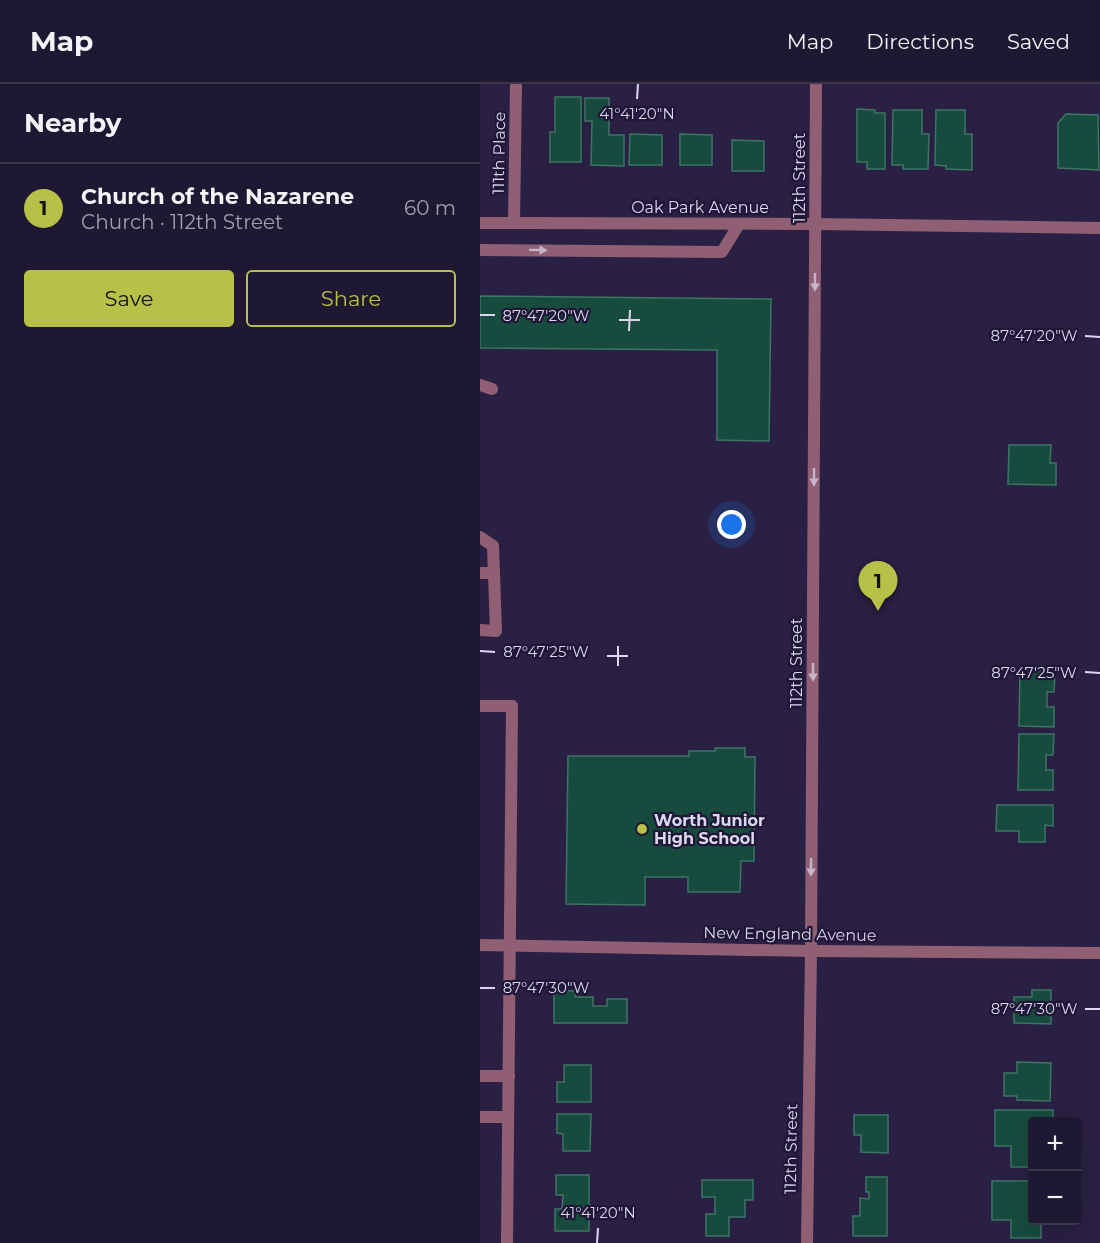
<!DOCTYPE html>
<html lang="en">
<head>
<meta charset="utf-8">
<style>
	:root { --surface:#1f1832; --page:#27213a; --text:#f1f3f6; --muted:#a1a0ac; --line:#3c374d; --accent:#b8c147 }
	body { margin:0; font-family:Montserrat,sans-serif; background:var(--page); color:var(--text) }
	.controls { position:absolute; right:18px; bottom:18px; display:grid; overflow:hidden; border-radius:6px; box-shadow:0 6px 24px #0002 }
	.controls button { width:54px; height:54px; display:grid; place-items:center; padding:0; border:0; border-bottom:2px solid var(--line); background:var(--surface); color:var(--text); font:30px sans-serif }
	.you { position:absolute; left:252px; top:441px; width:21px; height:21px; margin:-15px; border:4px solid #fff; border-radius:50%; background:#1a73e8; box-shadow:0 0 0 9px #1a73e833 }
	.badge { display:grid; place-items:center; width:39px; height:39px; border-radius:50%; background:var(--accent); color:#111; font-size:20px; font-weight:700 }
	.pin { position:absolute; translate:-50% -50px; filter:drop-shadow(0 2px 3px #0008) }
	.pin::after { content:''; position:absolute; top:32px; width:21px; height:18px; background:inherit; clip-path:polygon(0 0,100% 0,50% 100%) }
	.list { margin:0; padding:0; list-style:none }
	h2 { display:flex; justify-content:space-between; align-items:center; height:78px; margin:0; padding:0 24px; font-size:26px }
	h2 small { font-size:20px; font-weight:400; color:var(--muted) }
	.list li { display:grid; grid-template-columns:39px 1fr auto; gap:18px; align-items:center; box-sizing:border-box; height:90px; padding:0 24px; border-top:2px solid var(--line) }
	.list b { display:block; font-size:22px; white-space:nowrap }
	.list p { margin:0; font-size:20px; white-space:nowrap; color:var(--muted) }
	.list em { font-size:20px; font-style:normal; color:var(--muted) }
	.actions { display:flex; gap:12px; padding:18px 24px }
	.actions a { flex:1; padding:14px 0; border:2px solid var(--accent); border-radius:6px; text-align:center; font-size:21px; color:var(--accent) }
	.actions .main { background:var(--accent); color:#111 }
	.map { position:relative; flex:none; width:620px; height:1159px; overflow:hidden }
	header { display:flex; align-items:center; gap:36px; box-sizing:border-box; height:84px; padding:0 30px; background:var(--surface); border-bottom:2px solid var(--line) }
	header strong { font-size:28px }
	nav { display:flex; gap:33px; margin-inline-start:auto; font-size:21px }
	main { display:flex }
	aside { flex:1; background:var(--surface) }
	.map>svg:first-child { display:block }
	.building { fill:#174b3e; stroke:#3f7465; stroke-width:1.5 }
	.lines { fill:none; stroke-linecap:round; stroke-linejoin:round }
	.lane { stroke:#915f74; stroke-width:12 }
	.street { stroke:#915f74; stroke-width:12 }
	.oneway { fill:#c5b4ca }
	.ticks { fill:none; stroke:#dbd8ef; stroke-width:2 }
	.poi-dot { fill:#b8c147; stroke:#1f1638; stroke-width:2 }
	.labels { text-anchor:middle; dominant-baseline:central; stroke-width:4.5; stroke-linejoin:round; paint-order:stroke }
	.street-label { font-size:16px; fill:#dbd8ef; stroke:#1f1638 }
	.poi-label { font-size:16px; font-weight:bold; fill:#dbd8ef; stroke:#1f1638; text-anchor:start }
	.ticks-label { font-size:15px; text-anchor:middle; fill:#dbd8ef; stroke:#1f1638; stroke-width:4.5; stroke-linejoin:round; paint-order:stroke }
</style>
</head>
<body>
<header>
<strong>Map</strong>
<nav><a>Map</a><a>Directions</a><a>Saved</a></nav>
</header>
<main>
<aside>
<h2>Nearby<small></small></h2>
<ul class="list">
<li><span class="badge">1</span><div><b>Church of the Nazarene</b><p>Church · 112th Street</p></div><em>60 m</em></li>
</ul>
<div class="actions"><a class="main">Save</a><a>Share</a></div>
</aside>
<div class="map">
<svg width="620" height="1159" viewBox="0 0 620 1159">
	<rect width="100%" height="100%" fill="#292043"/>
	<g class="building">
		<polygon points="75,13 101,13 101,78 70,78 70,48 75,48"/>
		<polygon points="105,14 129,14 129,51 144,51 144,82 111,81 112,37 105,37"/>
		<polygon points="377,25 395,26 395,29 405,29 405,85 387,85 387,78 377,78"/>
		<polygon points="413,26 442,26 442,50 449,50 448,85 423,85 423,81 412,81"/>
		<polygon points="456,26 485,26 485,50 492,50 492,86 466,85 466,82 455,81"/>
		<polygon points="586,30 618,31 619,86 578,84 578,39"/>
		<polygon points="150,50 182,51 182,81 149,81"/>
		<polygon points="200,50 232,51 232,81 200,81"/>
		<polygon points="252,56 284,57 284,87 252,87"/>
		<polygon points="0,212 291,215 289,357 237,356 237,266 0,264"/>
		<polygon points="529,361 571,361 570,379 576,379 576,401 528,400"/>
		<polygon points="540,586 575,587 574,608 567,608 567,623 574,623 574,643 539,642"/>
		<polygon points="539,650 574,650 573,671 566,671 566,686 573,686 573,706 538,706"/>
		<polygon points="235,664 265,664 265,673 275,673 274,777 261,777 260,808 208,808 208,793 165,793 165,821 86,820 88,672 209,672 209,667 235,667"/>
		<polygon points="517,721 573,721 573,742 565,741 565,758 539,758 539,747 516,747"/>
		<polygon points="74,906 95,907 95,913 113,913 113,922 127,922 127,915 147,915 147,939 74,939"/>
		<polygon points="552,906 571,906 571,940 534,939 534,913 552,913"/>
		<polygon points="537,978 571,979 570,1017 537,1016 537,1012 524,1012 524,989 537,989"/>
		<polygon points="84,981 111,981 111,1018 77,1018 77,998 84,998"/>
		<polygon points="515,1026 573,1026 573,1038 552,1038 552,1083 531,1083 531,1062 515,1062"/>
		<polygon points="77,1030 111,1030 110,1067 83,1067 83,1050 77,1049"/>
		<polygon points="374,1031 408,1031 408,1069 381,1068 381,1051 374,1051"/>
		<polygon points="76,1091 109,1091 109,1147 75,1147 75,1125 82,1125 83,1111 76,1111"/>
		<polygon points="386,1093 407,1093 407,1152 373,1152 373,1132 380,1132 380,1114 389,1115 389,1108 386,1108"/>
		<polygon points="222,1096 273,1096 273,1116 265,1116 265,1133 249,1133 249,1152 226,1152 226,1130 235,1130 235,1113 222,1113"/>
		<polygon points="512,1097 552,1097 552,1136 561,1136 561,1154 531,1154 531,1136 512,1136"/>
	</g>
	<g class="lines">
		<g class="lane">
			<polyline points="0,166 242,168 259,140"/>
			<polyline points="0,301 12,305"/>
			<polyline points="0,453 13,462 16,547 0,546"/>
			<polyline points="0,489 14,489"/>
			<polyline points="0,622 32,622"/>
			<polyline points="0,992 29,992"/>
			<polyline points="0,1033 28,1033"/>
		</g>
		<g class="street">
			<polyline points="0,139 335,140 620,144"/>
			<polyline points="34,139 36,0"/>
			<polyline points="0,861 331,867 620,869"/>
			<polyline points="27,1159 32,622"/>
			<polyline points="327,1159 331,867 336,0"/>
		</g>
	</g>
	<defs><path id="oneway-solid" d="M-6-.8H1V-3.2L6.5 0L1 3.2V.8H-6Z" transform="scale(1.5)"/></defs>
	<g class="oneway">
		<use href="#oneway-solid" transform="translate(58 166) rotate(1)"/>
		<use href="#oneway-solid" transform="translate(335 198) rotate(90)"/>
		<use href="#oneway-solid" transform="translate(334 393) rotate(90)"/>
		<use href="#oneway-solid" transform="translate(333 588) rotate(90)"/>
		<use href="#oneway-solid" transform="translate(331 783) rotate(90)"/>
	</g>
	<path class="ticks" d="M 157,15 L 158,0M 0,231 L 15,231M 139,236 L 160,236M 149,247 L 150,226M 605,252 L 620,253M 0,567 L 15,568M 127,572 L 148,572M 138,582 L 138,562M 605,588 L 620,589M 0,904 L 15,904M 605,925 L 620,925M 117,1159 L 118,1144"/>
	<circle class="poi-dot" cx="162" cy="745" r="6"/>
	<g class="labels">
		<g class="street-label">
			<text transform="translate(19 69) rotate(-89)">111th Place</text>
			<text transform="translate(319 94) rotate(-90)">112th Street</text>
			<text x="220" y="123">Oak Park Avenue</text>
			<text transform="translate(316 579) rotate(-90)">112th Street</text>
			<text transform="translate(310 850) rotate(1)">New England Avenue</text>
			<text transform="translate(311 1065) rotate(-89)">112th Street</text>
		</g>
		<g class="poi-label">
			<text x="174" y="736">Worth Junior<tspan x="174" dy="18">High School</tspan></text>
		</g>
	</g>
	<g class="ticks-label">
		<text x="157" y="35">41°41'20"N</text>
		<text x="66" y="237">87°47'20"W</text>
		<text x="554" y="257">87°47'20"W</text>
		<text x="66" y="573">87°47'25"W</text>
		<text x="554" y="594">87°47'25"W</text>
		<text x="66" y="909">87°47'30"W</text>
		<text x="554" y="930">87°47'30"W</text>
		<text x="118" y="1134">41°41'20"N</text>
	</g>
</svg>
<div class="controls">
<button>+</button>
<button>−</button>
</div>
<div class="you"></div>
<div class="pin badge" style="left:398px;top:527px">1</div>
</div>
</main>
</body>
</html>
